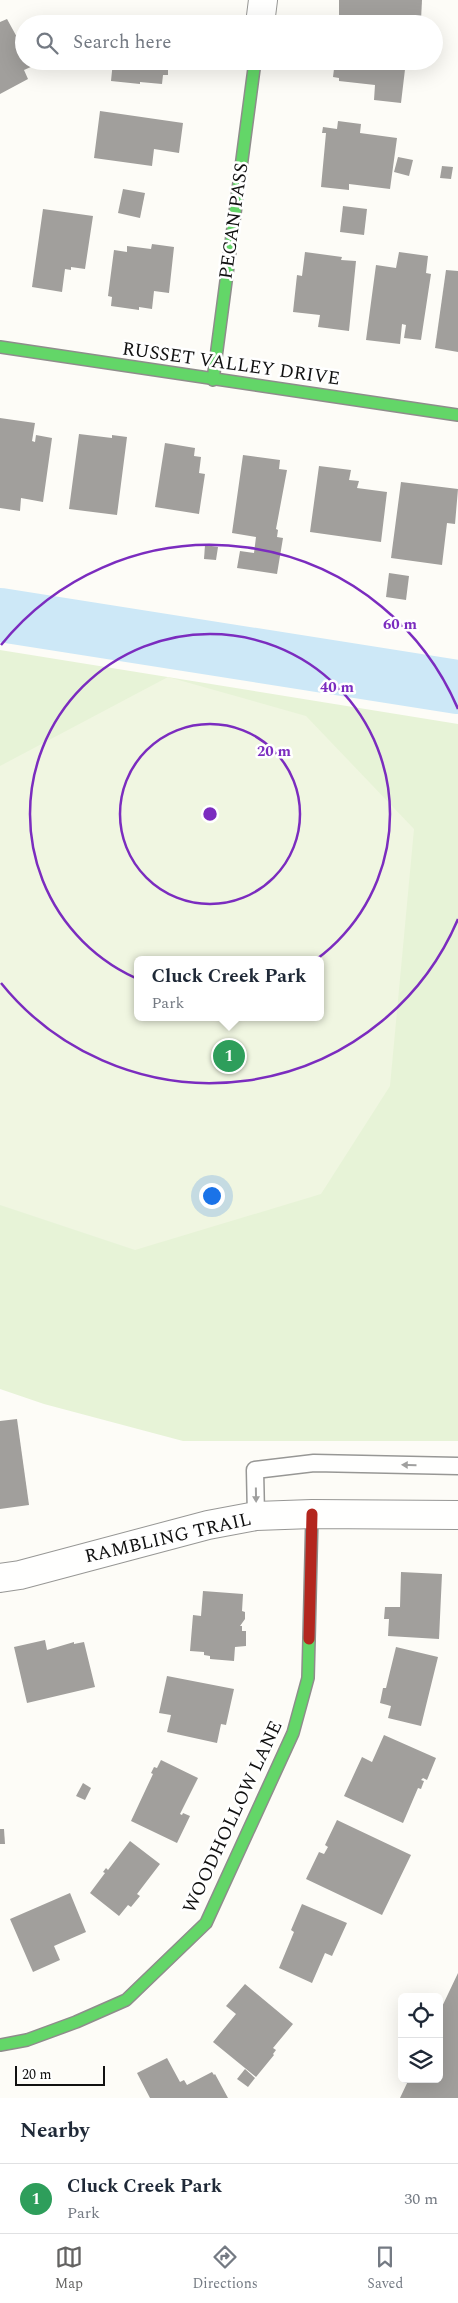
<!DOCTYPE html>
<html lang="en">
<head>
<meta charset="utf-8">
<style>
	:root { --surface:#fff; --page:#f2f2f3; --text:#1f2937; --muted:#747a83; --line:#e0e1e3; --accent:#646362 }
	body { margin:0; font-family:Spectral,serif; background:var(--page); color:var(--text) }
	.controls { position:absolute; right:15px; bottom:15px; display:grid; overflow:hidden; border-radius:8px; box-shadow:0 5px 20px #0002 }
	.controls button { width:45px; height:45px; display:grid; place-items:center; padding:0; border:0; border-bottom:1px solid var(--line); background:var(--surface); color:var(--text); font:25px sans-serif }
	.scale { position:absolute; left:15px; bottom:12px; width:90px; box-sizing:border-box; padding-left:5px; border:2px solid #111; border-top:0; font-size:14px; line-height:18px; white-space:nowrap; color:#111; -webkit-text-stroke:4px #fff; paint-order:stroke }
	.you { position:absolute; left:211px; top:1195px; width:18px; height:18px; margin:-12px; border:4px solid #fff; border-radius:50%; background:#1a73e8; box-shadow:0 0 0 8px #1a73e833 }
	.badge { display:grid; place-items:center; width:32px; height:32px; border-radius:50%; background:var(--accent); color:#fff; font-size:16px; font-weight:700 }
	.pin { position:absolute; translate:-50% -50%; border:2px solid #fff; box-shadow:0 1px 5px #0006 }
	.popup { position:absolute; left:134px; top:956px; width:190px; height:65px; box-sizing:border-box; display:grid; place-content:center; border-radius:8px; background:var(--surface); filter:drop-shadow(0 1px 4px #0005); font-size:16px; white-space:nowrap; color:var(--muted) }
	.popup b { font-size:19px; color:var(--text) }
	.popup::after { content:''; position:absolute; left:50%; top:100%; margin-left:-10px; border:10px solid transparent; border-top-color:var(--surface) }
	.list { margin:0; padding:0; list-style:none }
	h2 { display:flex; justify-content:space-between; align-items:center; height:65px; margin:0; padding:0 20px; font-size:21px }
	h2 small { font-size:16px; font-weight:400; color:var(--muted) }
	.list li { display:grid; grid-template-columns:32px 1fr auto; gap:15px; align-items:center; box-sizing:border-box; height:70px; padding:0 20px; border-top:1px solid var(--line) }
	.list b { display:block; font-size:19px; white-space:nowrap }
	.list p { margin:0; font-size:16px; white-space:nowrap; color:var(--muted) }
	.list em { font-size:16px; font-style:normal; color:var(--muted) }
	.icon { flex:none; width:28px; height:28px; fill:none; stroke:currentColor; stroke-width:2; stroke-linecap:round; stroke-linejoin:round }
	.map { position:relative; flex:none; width:458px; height:2098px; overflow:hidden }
	.search { position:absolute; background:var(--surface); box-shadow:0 5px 20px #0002; left:15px; right:15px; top:15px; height:55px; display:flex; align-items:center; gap:12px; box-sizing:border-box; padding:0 18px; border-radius:28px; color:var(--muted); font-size:19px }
	.sheet { height:135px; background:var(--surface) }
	nav { display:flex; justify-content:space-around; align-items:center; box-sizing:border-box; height:70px; border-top:1px solid var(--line); background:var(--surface); font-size:14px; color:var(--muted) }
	nav a { display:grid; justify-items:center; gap:2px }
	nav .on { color:var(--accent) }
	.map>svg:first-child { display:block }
	.green { fill:#e7f3d7; fill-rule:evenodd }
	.pitch { fill:#f0f6e1; fill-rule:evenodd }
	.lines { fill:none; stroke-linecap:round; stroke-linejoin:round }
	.river { stroke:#cde8f7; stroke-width:54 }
	.building { fill:#a19f9c }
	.lane-casing { stroke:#979795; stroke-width:19 }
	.street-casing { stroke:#979795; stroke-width:30 }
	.fast-casing { stroke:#8e8d8b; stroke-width:14 }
	.jam-casing { stroke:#8e8d8b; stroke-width:14 }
	.lane { stroke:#fffffe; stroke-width:16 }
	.street { stroke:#fffffe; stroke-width:28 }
	.fast { stroke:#63d668; stroke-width:11 }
	.jam { stroke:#b3261e; stroke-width:11 }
	.oneway { fill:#a0a09f }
	.ring { fill:none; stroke:#7b2cbf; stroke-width:2.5 }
	.labels { text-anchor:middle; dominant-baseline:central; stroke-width:5; stroke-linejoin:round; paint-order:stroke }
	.street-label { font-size:19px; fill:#111; stroke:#fff }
	.centre { fill:#7b2cbf; stroke:#fff; stroke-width:2.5 }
	.ring-label { font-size:15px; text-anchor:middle; font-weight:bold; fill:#7b2cbf; stroke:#fff; stroke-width:5; stroke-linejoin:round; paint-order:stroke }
</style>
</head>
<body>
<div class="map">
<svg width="458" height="2098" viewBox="0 0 458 2098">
	<rect width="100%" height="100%" fill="#fdfcf7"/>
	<path class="green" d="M 0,650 L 458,724 L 458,1441 L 183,1441 L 44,1404 L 0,1389 ZM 138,960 L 320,960 L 320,1017 L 138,1017 Z"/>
	<path class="pitch" d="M 168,677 L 306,716 L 414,829 L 390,1086 L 321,1194 L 135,1250 L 0,1205 L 0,766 ZM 138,960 L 320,960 L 320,1017 L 138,1017 Z"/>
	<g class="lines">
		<polyline class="river" points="0,615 458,687"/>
	</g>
	<g class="building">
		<polygon points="339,0 422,0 421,20 339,18"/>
		<polygon points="7,19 24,50 24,61 30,61 33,66 24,70 28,79 0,94 0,22"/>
		<polygon points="113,61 193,61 192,70 168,68 168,75 163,75 162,84 140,82 140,84 111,81"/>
		<polygon points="335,61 406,61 401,103 374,100 375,85 339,81 339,78 333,77"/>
		<polygon points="100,111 183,123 179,153 154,149 152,166 94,158"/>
		<polygon points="338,121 361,124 360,133 397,138 390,189 349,184 349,190 321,187 326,133 322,133 323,127 337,129"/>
		<polygon points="398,157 413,160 409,176 394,172"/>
		<polygon points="442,166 453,167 451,179 440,178"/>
		<polygon points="123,189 145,193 140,218 118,213"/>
		<polygon points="343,206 367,209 364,235 340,232"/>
		<polygon points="43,209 93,216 85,269 71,267 71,270 65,269 62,292 32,287"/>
		<polygon points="152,244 174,247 169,293 154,291 152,309 139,307 139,310 111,306 112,297 108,296 114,250 127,252 127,246 151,249"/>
		<polygon points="305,252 342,257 341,260 356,261 349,331 318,327 320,315 293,312 297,275 302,276"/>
		<polygon points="399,252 428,256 426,273 431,274 421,340 404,338 406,325 402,324 400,344 366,340 376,265 396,268"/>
		<polygon points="446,270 458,271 458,352 435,348"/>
		<polygon points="0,418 35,423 32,441 35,442 36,435 52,438 43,502 21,498 20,511 0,508"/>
		<polygon points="79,434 112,438 112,435 127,437 117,515 69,509"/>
		<polygon points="165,443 195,448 194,456 201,457 199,473 205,474 199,514 155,507"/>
		<polygon points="243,455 280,460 279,469 287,470 276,529 278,530 277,537 283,538 277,574 237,568 240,551 254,553 256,537 232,533"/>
		<polygon points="319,466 351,470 349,480 359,481 357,488 387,492 381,542 310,532"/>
		<polygon points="401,482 458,489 455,524 447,523 442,565 391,558"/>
		<polygon points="205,545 218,547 216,560 204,559"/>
		<polygon points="389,573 409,576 406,600 386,597"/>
		<polygon points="17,1419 29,1505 0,1509 0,1421"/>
		<polygon points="401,1572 442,1574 439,1639 388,1636 389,1619 384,1619 385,1607 400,1607"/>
		<polygon points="203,1591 243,1594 242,1611 245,1612 245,1619 240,1626 242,1626 242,1631 246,1631 246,1646 235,1647 234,1661 210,1659 210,1656 204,1655 204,1652 190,1651 193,1615 201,1616"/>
		<polygon points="45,1640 47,1650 74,1642 74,1644 84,1642 95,1687 27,1703 14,1647"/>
		<polygon points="396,1647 438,1657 421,1726 388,1718 391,1706 380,1703 383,1688 386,1688"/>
		<polygon points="167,1676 234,1689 226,1725 221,1724 217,1743 167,1732 171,1715 159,1713"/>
		<polygon points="384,1735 436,1758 427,1780 423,1778 421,1780 424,1781 421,1789 418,1788 403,1823 344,1796 362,1757 372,1762"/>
		<polygon points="161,1760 198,1778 180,1814 182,1815 183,1813 190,1816 177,1843 131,1821 153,1774 151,1773 154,1767 157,1768"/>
		<polygon points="83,1783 91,1788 85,1800 76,1796"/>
		<polygon points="337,1820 411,1855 382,1915 306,1879 319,1852 324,1854 328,1847 325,1845"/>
		<polygon points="0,1829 4,1829 5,1844 0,1844"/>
		<polygon points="130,1841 160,1864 137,1894 140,1896 131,1907 128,1905 119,1916 90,1893 105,1873 103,1872 106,1868 108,1870"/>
		<polygon points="70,1893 86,1932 54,1946 60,1960 33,1972 10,1919"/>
		<polygon points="302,1904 347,1923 332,1956 325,1953 312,1983 279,1968 294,1932 291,1930"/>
		<polygon points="458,1973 458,2098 400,2098 409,2079 439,2079 439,2013"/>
		<polygon points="245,1984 293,2024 273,2048 276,2050 273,2054 274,2055 256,2077 213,2042 236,2014 226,2006"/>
		<polygon points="167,2058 180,2082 184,2080 187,2085 212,2072 214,2075 215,2074 228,2098 150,2098 137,2073"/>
		<polygon points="245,2069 255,2078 248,2087 237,2079"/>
	</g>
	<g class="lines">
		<defs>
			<polyline id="lane" points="256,1516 255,1470 314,1463 458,1466"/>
			<g id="street">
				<polyline points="260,24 263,0"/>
				<polyline points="0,1578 20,1575 208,1525 256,1516 312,1514 458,1515"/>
			</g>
			<g id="fast">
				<polyline points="0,347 458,415"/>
				<polyline points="213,380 255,61"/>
				<polyline points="0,2045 27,2040 76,2022 126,2000 206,1923 293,1733 308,1678 309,1639"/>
			</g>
			<polyline id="jam" points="309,1639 312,1514"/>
		</defs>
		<use href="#lane" class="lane-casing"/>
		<use href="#street" class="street-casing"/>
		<use href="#fast" class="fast-casing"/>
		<use href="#jam" class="jam-casing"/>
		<use href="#lane" class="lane"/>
		<use href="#street" class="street"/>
		<use href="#fast" class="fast"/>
		<use href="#jam" class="jam"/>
	</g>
	<defs><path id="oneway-solid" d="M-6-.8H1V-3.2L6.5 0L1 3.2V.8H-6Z" transform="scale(1.25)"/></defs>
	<g class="oneway">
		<use href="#oneway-solid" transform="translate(409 1465) rotate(-179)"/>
		<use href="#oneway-solid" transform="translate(256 1495) rotate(89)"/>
	</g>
	<g class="ring">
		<circle cx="210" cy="814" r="90"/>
		<circle cx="210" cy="814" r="180"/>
		<path d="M458 919A269 269 0 0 1 1 983M1 645A269 269 0 0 1 458 709"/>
	</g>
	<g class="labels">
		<g class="street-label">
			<text transform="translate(234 221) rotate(-82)">PECAN PASS</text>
			<text transform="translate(231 364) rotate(8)">RUSSET VALLEY DRIVE</text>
			<text transform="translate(168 1538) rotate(-13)">RAMBLING TRAIL</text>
			<text transform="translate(233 1817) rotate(-65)">WOODHOLLOW LANE</text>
		</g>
	</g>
	<circle cx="210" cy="814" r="8" class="centre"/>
	<g class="ring-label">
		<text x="400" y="629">60 m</text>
		<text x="337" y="692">40 m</text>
		<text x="274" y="756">20 m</text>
	</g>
</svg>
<div class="controls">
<button><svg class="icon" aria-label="locate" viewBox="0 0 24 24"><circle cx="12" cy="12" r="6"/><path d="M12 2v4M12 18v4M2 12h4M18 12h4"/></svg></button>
<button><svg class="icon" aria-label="layers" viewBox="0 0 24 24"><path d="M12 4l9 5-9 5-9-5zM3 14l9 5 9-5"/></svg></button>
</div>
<div class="scale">20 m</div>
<div class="you"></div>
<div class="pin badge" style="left:229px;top:1056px;background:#2e9e5b">1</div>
<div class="popup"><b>Cluck Creek Park</b>Park</div>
<div class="search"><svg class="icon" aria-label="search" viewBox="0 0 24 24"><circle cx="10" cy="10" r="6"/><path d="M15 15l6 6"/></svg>Search here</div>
</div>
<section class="sheet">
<h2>Nearby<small></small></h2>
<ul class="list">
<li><span class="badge" style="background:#2e9e5b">1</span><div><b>Cluck Creek Park</b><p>Park</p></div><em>30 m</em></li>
</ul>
</section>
<nav>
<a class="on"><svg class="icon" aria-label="map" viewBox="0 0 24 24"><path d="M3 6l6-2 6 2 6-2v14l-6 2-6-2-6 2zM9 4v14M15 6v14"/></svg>Map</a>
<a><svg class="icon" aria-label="directions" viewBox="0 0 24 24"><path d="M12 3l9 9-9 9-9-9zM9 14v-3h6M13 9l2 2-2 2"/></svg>Directions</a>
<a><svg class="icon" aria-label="saved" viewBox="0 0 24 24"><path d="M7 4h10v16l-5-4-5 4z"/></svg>Saved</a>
</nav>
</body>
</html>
